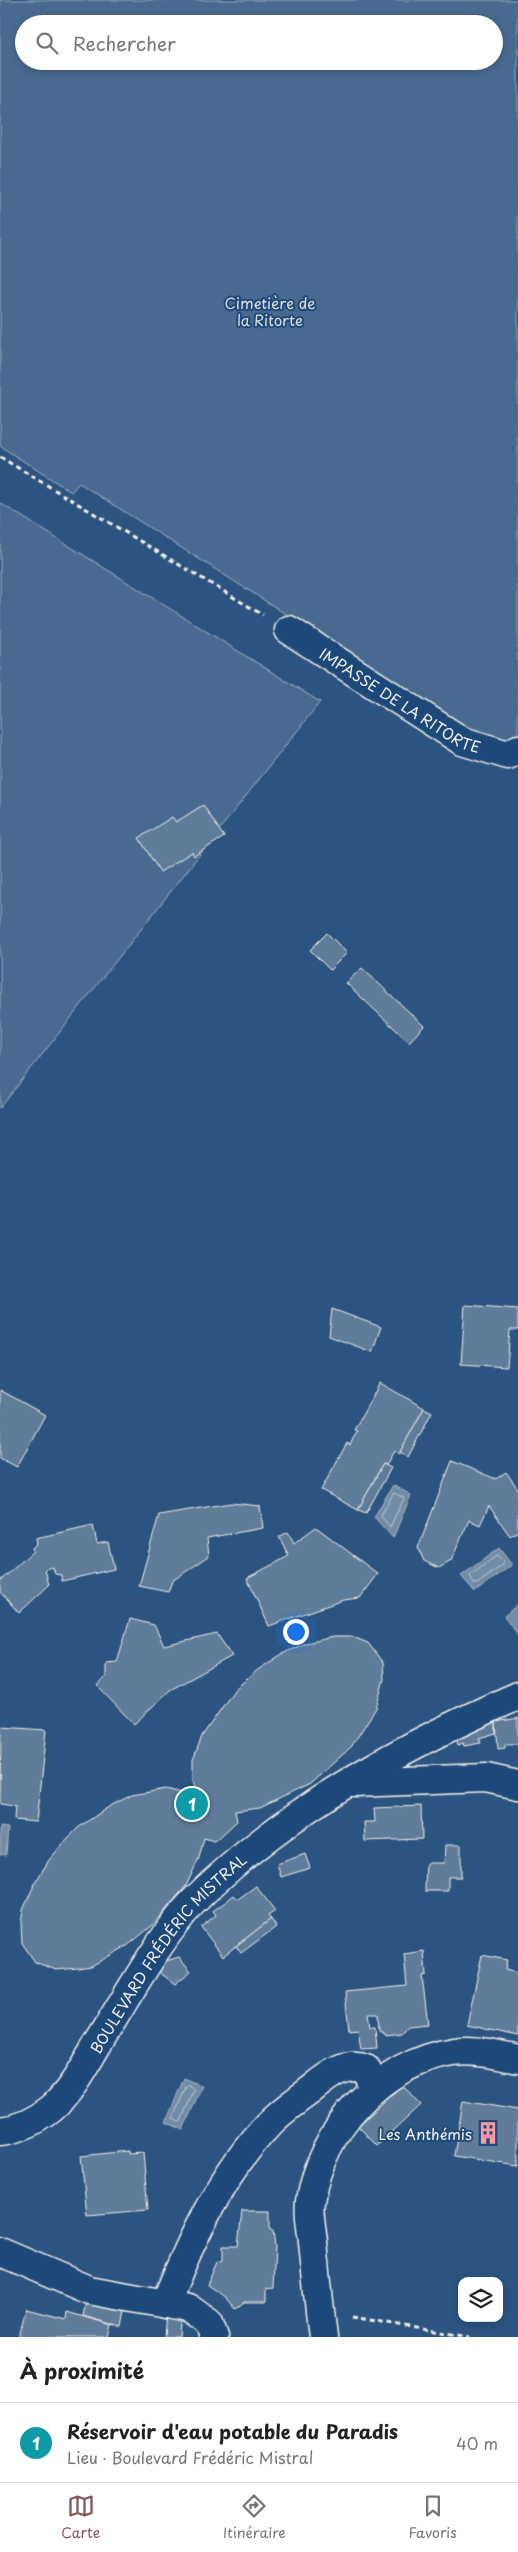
<!DOCTYPE html>
<html lang="fr">
<head>
<meta charset="utf-8">
<style>
	:root { --surface:#fff; --page:#f2f2f2; --text:#222; --muted:#767676; --line:#e0e0e0; --accent:#85585c }
	body { margin:0; font-family:"Playpen Sans",sans-serif; background:var(--page); color:var(--text) }
	.controls { position:absolute; right:15px; bottom:15px; display:grid; overflow:hidden; border-radius:10px; box-shadow:0 2px 8px #0003 }
	.controls button { width:45px; height:45px; display:grid; place-items:center; padding:0; border:0; border-bottom:1px solid var(--line); background:var(--surface); color:var(--text); font:25px sans-serif }
	.you { position:absolute; left:295px; top:1631px; width:18px; height:18px; margin:-12px; border:4px solid #fff; border-radius:50%; background:#1a73e8; box-shadow:0 0 0 8px #1a73e833 }
	.badge { display:grid; place-items:center; width:32px; height:32px; border-radius:50%; background:var(--accent); color:#fff; font-size:16px; font-weight:700 }
	.pin { position:absolute; translate:-50% -50%; border:2px solid #fff; box-shadow:0 1px 5px #0006 }
	.list { margin:0; padding:0; list-style:none }
	h2 { display:flex; justify-content:space-between; align-items:center; height:65px; margin:0; padding:0 20px; font-size:21px }
	h2 small { font-size:16px; font-weight:400; color:var(--muted) }
	.list li { display:grid; grid-template-columns:32px 1fr auto; gap:15px; align-items:center; box-sizing:border-box; height:80px; padding:0 20px; border-top:1px solid var(--line) }
	.list b { display:block; font-size:19px; white-space:nowrap }
	.list p { margin:0; font-size:16px; white-space:nowrap; color:var(--muted) }
	.list em { font-size:16px; font-style:normal; color:var(--muted) }
	.icon { flex:none; width:28px; height:28px; fill:none; stroke:currentColor; stroke-width:2; stroke-linecap:round; stroke-linejoin:round }
	.map { position:relative; flex:none; width:518px; height:2337px; overflow:hidden }
	.search { position:absolute; background:var(--surface); box-shadow:0 2px 8px #0003; left:15px; right:15px; top:15px; height:55px; display:flex; align-items:center; gap:12px; box-sizing:border-box; padding:0 18px; border-radius:28px; color:var(--muted); font-size:19px }
	.sheet { height:145px; background:var(--surface) }
	nav { display:flex; justify-content:space-around; align-items:center; box-sizing:border-box; height:70px; border-top:1px solid var(--line); background:var(--surface); font-size:14px; color:var(--muted) }
	nav a { display:grid; justify-items:center; gap:2px }
	nav .on { color:var(--accent) }
	.map>svg:first-child { display:block }
	.green { fill:#496b90; stroke:#9eaebc; fill-rule:evenodd }
	.water { fill:#738ca6; stroke:#a7b4c0 }
	.lines { fill:none; stroke-linecap:round; stroke-linejoin:round }
	.shore { stroke:#c0c9ce; stroke-width:1 }
	.building { fill:#5e7b9a; stroke:#f4f1e8 }
	.street-casing { stroke:#f4f1e8; stroke-width:31 }
	.path { stroke:#f4f1e8; stroke-width:3; stroke-dasharray:5 4; stroke-linecap:butt }
	.street { stroke:#1f4a7a; stroke-width:28 }
	.labels { text-anchor:middle; dominant-baseline:central; stroke-width:4; stroke-linejoin:round; paint-order:stroke }
	.park-label { font-size:15px; fill:#dadddb; stroke:#1f4a7a }
	.street-label { font-size:15px; fill:#f4f1e8; stroke:#1f4a7a }
	.poi-label { font-size:15px; fill:#f4f1e8; stroke:#1f4a7a; text-anchor:end }
</style>
</head>
<body>
<div class="map">
<svg width="518" height="2337" viewBox="0 0 518 2337">
	<rect width="100%" height="100%" fill="#2c5481"/>
	<filter id="ink" filterUnits="userSpaceOnUse"><feTurbulence type="fractalNoise" baseFrequency=".02" numOctaves="2"/><feDisplacementMap in="SourceGraphic" scale="10" xChannelSelector="R" yChannelSelector="G"/><feConvolveMatrix kernelMatrix="1 2 1 2 8 2 1 2 1" color-interpolation-filters="sRGB"/></filter>
	<g filter="url(#ink)">
		<g class="green">
			<path d="M 0,0 L 518,0 L 518,736 L 508,741 L 469,730 L 79,483 L 71,492 L 0,446 ZM 24,24 L 494,24 L 494,61 L 24,61 Z"/>
			<polygon points="0,503 320,702 0,1108"/>
		</g>
		<g class="water">
			<polygon points="393,1485 411,1495 393,1538 374,1517"/>
			<polygon points="499,1548 512,1565 475,1592 461,1576"/>
			<polygon points="517,1605 518,1605 518,1635 504,1616"/>
			<polygon points="0,1827 8,1828 6,1855 0,1854"/>
			<polygon points="184,2078 202,2086 183,2130 166,2122"/>
		</g>
		<g class="lines">
			<g class="shore">
				<polygon points="394,1493 404,1498 390,1527 381,1516"/>
				<polygon points="497,1556 503,1562 503,1565 477,1584 474,1584 470,1576"/>
				<polygon points="189,2085 194,2090 181,2121 178,2122 173,2118 186,2087"/>
			</g>
		</g>
		<g class="building">
			<polygon points="203,805 224,837 194,856 192,852 160,872 139,838 172,817 176,822"/>
			<polygon points="327,933 347,953 330,970 310,950"/>
			<polygon points="362,968 424,1026 409,1042 346,983"/>
			<polygon points="465,1305 518,1309 518,1330 510,1330 507,1367 461,1364"/>
			<polygon points="332,1309 381,1327 372,1352 329,1336"/>
			<polygon points="380,1383 424,1408 399,1454 394,1451 386,1465 383,1464 358,1510 321,1490 347,1443 350,1445 357,1431 354,1430"/>
			<polygon points="0,1390 45,1415 17,1467 0,1458"/>
			<polygon points="424,1408 432,1412 408,1457 400,1452"/>
			<polygon points="452,1461 496,1479 506,1472 518,1489 518,1531 510,1536 489,1506 480,1525 469,1520 451,1561 439,1568 424,1561 418,1548"/>
			<polygon points="383,1464 391,1468 366,1513 358,1510"/>
			<polygon points="231,1503 260,1506 263,1528 207,1538 209,1556 172,1581 168,1592 139,1586 159,1515"/>
			<polygon points="93,1525 97,1544 108,1542 114,1569 62,1581 61,1575 55,1574 53,1567 45,1569 49,1585 19,1613 0,1592 0,1581 33,1551 32,1548 37,1543 36,1538"/>
			<polygon points="316,1527 378,1574 360,1598 343,1600 269,1626 247,1578 289,1556 279,1537 288,1532 294,1543"/>
			<polygon points="130,1619 154,1625 164,1646 217,1634 232,1656 170,1690 134,1724 97,1686 106,1676 106,1663 117,1662"/>
			<polygon points="333,1637 353,1637 368,1643 383,1663 384,1679 376,1708 351,1747 310,1784 260,1808 235,1811 237,1821 223,1834 214,1841 204,1838 199,1858 186,1886 153,1925 127,1946 91,1966 78,1968 56,1970 35,1962 22,1943 21,1923 23,1910 35,1883 49,1860 67,1839 79,1827 110,1806 132,1795 166,1789 186,1794 196,1786 193,1780 193,1760 202,1736 235,1689 259,1669 282,1654 306,1643"/>
			<polygon points="518,1718 518,1744 505,1744 505,1748 498,1749 496,1722"/>
			<polygon points="496,1722 496,1733 479,1738 481,1743 464,1746 463,1743 458,1745 455,1734"/>
			<polygon points="1,1727 46,1730 36,1822 14,1820 15,1806 0,1804"/>
			<polygon points="421,1806 422,1839 365,1841 364,1822 375,1822 374,1808"/>
			<polygon points="445,1845 461,1845 461,1877 448,1877 448,1891 425,1891 426,1863 444,1863"/>
			<polygon points="305,1854 310,1868 281,1877 277,1864"/>
			<polygon points="256,1886 275,1911 268,1916 271,1919 223,1956 201,1927 216,1915 213,1911 224,1903 234,1895 238,1899"/>
			<polygon points="271,1919 276,1927 241,1953 236,1946"/>
			<polygon points="424,1951 426,1975 422,1976 428,2024 408,2026 402,2033 386,2035 379,2030 378,2014 368,2014 370,2027 375,2027 377,2048 361,2049 358,2029 349,2030 345,1992 407,1986 404,1954"/>
			<polygon points="482,1955 507,1960 505,1970 518,1973 518,2036 467,2025"/>
			<polygon points="179,1957 191,1971 175,1984 159,1972 166,1961"/>
			<polygon points="402,2085 421,2105 377,2146 358,2126"/>
			<polygon points="463,2101 518,2110 518,2166 454,2156"/>
			<polygon points="128,2151 128,2154 143,2153 148,2210 87,2215 81,2156"/>
			<polygon points="242,2211 270,2211 270,2230 273,2230 275,2247 273,2288 266,2289 266,2302 244,2302 235,2309 225,2297 207,2285 217,2262 223,2260 223,2246 238,2246"/>
			<polygon points="86,2302 125,2311 122,2327 83,2316"/>
			<polygon points="26,2309 66,2319 67,2312 112,2325 109,2337 19,2337"/>
			<polygon points="166,2312 181,2313 179,2337 164,2337"/>
		</g>
		<g class="lines">
			<defs>
				<g id="street">
					<path id="s1" d="M 289,630 L 462,741 L 508,755 L 518,749"/>
					<polyline points="353,1783 486,1778 518,1785"/>
					<path id="s2" d="M 0,2131 C 19,2129 36,2121 51,2109 C 71,2092 84,2067 97,2045 C 124,2002 152,1951 184,1912 C 200,1893 220,1876 239,1860 C 321,1791 420,1738 518,1696"/>
					<polyline points="0,2252 89,2290 188,2308 209,2323 214,2337"/>
					<path d="M 165,2304 C 190,2242 222,2172 270,2123 C 282,2110 298,2100 312,2089 C 327,2077 345,2061 366,2069 L 373,2088"/>
					<path d="M 323,2337 C 319,2305 316,2274 313,2242 C 312,2229 308,2214 310,2201 C 321,2129 380,2063 454,2052 C 475,2049 498,2054 518,2059"/>
				</g>
			</defs>
			<use href="#street" class="street-casing"/>
			<g class="path">
				<polyline points="0,457 263,615"/>
				<polyline points="352,2317 470,2337"/>
			</g>
			<use href="#street" class="street"/>
		</g>
	</g>
	<defs>
		<symbol id="building-bare" viewBox="-9 -9 18 18"><path d="M-4-6H4V6H1V3H-1V6H-4ZM-2.5-4.3h1.7v1.8h-1.7ZM.8-4.3h1.7v1.8H.8ZM-2.5-1h1.7V.8h-1.7ZM.8-1h1.7V.8H.8Z" fill="#ff9aa2" stroke="#1f4a7a" stroke-width="2.5" paint-order="stroke"/></symbol>
	</defs>
	<g fill-rule="evenodd">
		<use href="#building-bare" x="472" y="2117" width="32" height="32"/>
	</g>
	<g class="labels">
		<g class="park-label">
			<text x="270" y="302">Cimetière de<tspan x="270" dy="17">la Ritorte</tspan></text>
		</g>
		<g class="street-label">
			<text stroke="none"><textPath href="#s1" startOffset="132">IMPASSE DE LA RITORTE</textPath></text>
			<text stroke="none"><textPath href="#s2" startOffset="252">BOULEVARD FRÉDÉRIC MISTRAL</textPath></text>
		</g>
		<g class="poi-label">
			<text x="472" y="2133">Les Anthémis</text>
		</g>
	</g>
</svg>
<div class="controls">
<button><svg class="icon" aria-label="layers" viewBox="0 0 24 24"><path d="M12 4l9 5-9 5-9-5zM3 14l9 5 9-5"/></svg></button>
</div>
<div class="you"></div>
<div class="pin badge" style="left:192px;top:1804px;background:#0f9aa8">1</div>
<div class="search"><svg class="icon" aria-label="search" viewBox="0 0 24 24"><circle cx="10" cy="10" r="6"/><path d="M15 15l6 6"/></svg>Rechercher</div>
</div>
<section class="sheet">
<h2>À proximité<small></small></h2>
<ul class="list">
<li><span class="badge" style="background:#0f9aa8">1</span><div><b>Réservoir d'eau potable du Paradis</b><p>Lieu · Boulevard Frédéric Mistral</p></div><em>40 m</em></li>
</ul>
</section>
<nav>
<a class="on"><svg class="icon" aria-label="map" viewBox="0 0 24 24"><path d="M3 6l6-2 6 2 6-2v14l-6 2-6-2-6 2zM9 4v14M15 6v14"/></svg>Carte</a>
<a><svg class="icon" aria-label="directions" viewBox="0 0 24 24"><path d="M12 3l9 9-9 9-9-9zM9 14v-3h6M13 9l2 2-2 2"/></svg>Itinéraire</a>
<a><svg class="icon" aria-label="saved" viewBox="0 0 24 24"><path d="M7 4h10v16l-5-4-5 4z"/></svg>Favoris</a>
</nav>
</body>
</html>
